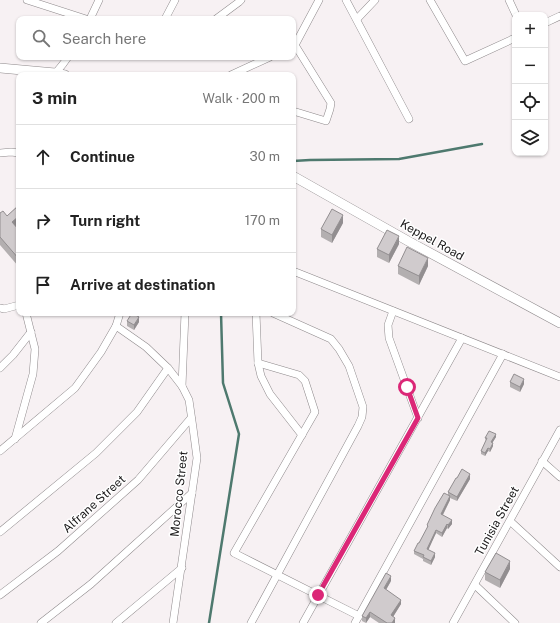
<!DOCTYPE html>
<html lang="en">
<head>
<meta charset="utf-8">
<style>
	:root { --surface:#fff; --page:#f2f2f2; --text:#222; --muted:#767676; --line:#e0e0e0 }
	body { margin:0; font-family:"Public Sans",sans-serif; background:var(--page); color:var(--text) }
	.controls { position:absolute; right:12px; top:12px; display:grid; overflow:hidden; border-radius:8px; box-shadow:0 1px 3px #0004 }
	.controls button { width:36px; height:36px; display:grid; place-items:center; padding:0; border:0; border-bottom:1px solid var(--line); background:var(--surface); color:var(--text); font:20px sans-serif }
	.stop { position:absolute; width:12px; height:12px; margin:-9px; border:3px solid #db2777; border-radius:50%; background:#fff }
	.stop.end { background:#db2777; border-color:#fff; box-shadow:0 1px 4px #0008 }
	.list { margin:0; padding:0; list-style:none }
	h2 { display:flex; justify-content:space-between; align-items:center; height:52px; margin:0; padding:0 16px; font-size:17px }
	h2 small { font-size:13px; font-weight:400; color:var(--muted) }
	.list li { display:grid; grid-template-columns:26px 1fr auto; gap:12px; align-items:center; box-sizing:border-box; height:64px; padding:0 16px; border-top:1px solid var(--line) }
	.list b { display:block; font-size:15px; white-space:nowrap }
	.list em { font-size:13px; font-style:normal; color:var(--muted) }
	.icon { flex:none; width:22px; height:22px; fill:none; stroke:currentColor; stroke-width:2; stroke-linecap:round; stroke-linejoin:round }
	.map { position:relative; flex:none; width:560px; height:623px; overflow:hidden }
	.search { position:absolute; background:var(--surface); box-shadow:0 1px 3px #0004; left:16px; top:16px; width:280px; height:44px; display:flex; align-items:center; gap:10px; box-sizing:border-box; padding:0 14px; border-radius:8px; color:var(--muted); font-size:15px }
	.panel { position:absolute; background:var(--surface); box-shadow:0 1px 3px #0004; left:16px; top:72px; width:280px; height:244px; border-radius:8px }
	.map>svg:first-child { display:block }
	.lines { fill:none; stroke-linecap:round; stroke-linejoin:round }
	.stream { stroke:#4e796e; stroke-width:2.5 }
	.minor-casing { stroke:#8e898b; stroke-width:8 }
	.tertiary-casing { stroke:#8e898b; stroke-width:10 }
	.minor { stroke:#fff; stroke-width:7 }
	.tertiary { stroke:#fff; stroke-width:9 }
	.wall { fill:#b3afb0 }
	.shaded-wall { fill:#928e90 }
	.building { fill:#d0cbcd; stroke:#928e90 }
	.route { stroke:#db2777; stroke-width:5 }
	.labels { text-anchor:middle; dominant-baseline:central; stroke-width:3; stroke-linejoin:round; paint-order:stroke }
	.street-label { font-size:12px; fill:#1a1819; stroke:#fff }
</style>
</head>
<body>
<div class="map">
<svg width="560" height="623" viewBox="0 0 560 623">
	<rect width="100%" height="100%" fill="#f7f1f3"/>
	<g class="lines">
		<g class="stream">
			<polyline points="293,161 310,160 399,159 482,144"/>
			<polyline points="209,623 239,434 223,383 221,313"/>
		</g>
		<defs>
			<g id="minor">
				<polyline points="27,0 86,19"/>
				<polyline points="346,0 409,119"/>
				<polyline points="430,0 465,61 515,38"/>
				<polyline points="509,0 516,15"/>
				<polyline points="90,19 99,0"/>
				<polyline points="165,19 175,0"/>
				<polyline points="216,19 239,2 241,0"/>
				<polyline points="357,19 375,0"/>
				<polyline points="545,23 560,16"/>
				<polyline points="293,46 295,45 319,0"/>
				<polyline points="54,75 63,64 68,57"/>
				<polyline points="231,75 270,57"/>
				<polyline points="293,111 326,121 330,109 331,103 295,45"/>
				<polyline points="0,153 11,152 19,153"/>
				<polyline points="293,271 560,377"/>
				<polyline points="0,308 4,309 19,305"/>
				<polyline points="393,311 388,325 389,338 418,418"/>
				<polyline points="256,313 258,363 261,376 270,394 302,435"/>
				<polyline points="116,326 146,347 168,368 182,386 189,400 193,428 197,458 173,623"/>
				<polyline points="258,363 299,375 305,381 315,412 234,553 359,616"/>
				<polyline points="0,368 13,355 31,332"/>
				<polyline points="182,386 185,313"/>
				<polyline points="15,439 33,374 35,349 26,313"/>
				<polyline points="0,451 75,388 101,352 116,326 120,313"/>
				<polyline points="542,461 560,477"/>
				<polyline points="510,521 560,567"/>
				<polyline points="0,532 96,453 137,412 168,368"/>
				<polyline points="475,585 515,623"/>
				<polyline points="0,595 58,551 138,480 191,418"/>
				<polyline points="41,623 91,584 192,493"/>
				<polyline points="116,623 182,568"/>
				<polyline points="251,623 358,426 362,417 363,407 349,366 339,349 331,339 273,313"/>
				<polyline points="303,623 462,338"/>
				<polyline points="355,623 503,354"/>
				<polyline points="453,623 560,430"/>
			</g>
			<g id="tertiary">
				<polyline points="0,68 55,73 65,75"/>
				<polyline points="293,176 408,241 560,323"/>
			</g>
		</defs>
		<use href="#minor" class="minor-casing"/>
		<use href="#tertiary" class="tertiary-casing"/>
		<use href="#minor" class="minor"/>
		<use href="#tertiary" class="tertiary"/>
	</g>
	<g class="wall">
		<polygon points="19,205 19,224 16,227 19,230 19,267 0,245 0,213 7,216"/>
		<polygon points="343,223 332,243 321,237 321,229"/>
		<polygon points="399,244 389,263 377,257 377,249"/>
		<polygon points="398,266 428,266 419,285 398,274"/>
		<polygon points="127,321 139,322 134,330 127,326"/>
		<polygon points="510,382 524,384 520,392 510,387"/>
		<polygon points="496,437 492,443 493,446 490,452 488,451 485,456 481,454 481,451 486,441 485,438"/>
		<polygon points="457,478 470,479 457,501 450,498 450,500 443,515 452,524 448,529 447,528 442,537 436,533 428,549 435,557 431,565 423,561 423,559 414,554 414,551 419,543 427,529 427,525 448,495 448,492"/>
		<polygon points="510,569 500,588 485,580 485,572"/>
		<polygon points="391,581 386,590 401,604 393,617 395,623 379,623 370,617 366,623 362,621 362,616"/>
	</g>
	<g class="shaded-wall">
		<polygon points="343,215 343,223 332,243 332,235"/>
		<polygon points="19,216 19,224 12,230 12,222"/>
		<polygon points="399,236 399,244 389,263 389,255"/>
		<polygon points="428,258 428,266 419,285 419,276"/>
		<polygon points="139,317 139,322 134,330 134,325"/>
		<polygon points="524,379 524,384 520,392 520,387"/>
		<polygon points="496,434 496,437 491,445 491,442"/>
		<polygon points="493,443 493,446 490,452 490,449"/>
		<polygon points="488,448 488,451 485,456 485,453"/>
		<polygon points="470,474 470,479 457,501 457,497"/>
		<polygon points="450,496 450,500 441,518 441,514"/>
		<polygon points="452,520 452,524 448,529 448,525"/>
		<polygon points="447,524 447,528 442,537 442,533"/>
		<polygon points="436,530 436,533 427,553 427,549"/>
		<polygon points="435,553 435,557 431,565 431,561"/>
		<polygon points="510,561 510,569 500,588 500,580"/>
		<polygon points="391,576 391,581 384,593 384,588"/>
		<polygon points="401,600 401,604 391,620 391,615"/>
		<polygon points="370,612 370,617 366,623 366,618"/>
		<polygon points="395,618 395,623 392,623"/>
	</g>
	<g class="building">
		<polygon points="19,205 19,216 12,222 19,230 19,259 0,237 0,213 3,211 7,216"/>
		<polygon points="332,209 343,215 332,235 321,229"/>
		<polygon points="387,230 399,236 389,255 377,249"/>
		<polygon points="407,247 428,258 419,276 398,266"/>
		<polygon points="132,313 139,317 134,325 127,321"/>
		<polygon points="514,374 524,379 520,387 510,382"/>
		<polygon points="489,431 496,434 491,442 493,443 490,449 488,448 485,453 481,451 487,438 485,438"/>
		<polygon points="462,469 470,474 457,497 448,492 456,478 457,478"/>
		<polygon points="444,493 450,496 441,514 452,520 448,525 447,524 442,533 436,530 427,549 435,553 431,561 423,557 424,555 414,551 418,543 419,543 428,526 427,525 435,508"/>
		<polygon points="496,553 510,561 500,580 485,572"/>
		<polygon points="386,573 391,576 384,588 401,600 391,615 395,618 392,623 387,623 370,612 366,618 362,616"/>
	</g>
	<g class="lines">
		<polyline class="route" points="318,595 418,418 407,387"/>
	</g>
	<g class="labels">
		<g class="street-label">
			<text transform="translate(432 240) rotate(29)">Keppel Road</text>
			<text transform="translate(179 494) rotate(-84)">Morocco Street</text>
			<text transform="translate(94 504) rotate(-42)">Alfrane Street</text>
			<text transform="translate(497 521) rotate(-61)">Tunisia Street</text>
		</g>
	</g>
</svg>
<div class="controls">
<button>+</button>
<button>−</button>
<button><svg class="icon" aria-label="locate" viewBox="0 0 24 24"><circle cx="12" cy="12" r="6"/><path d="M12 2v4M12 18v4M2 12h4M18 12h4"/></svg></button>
<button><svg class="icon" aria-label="layers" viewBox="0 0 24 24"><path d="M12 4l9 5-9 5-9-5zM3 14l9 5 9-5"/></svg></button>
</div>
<div class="stop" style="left:407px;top:387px"></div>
<div class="stop end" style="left:318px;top:595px"></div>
<div class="search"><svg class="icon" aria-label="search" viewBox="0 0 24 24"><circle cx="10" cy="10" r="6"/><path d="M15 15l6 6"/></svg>Search here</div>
<section class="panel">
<h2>3 min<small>Walk · 200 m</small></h2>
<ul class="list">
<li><svg class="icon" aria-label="ahead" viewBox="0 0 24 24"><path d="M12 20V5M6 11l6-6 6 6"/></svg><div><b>Continue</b></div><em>30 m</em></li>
<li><svg class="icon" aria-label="right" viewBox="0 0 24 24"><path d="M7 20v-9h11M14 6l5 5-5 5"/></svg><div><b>Turn right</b></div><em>170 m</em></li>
<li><svg class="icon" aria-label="arrive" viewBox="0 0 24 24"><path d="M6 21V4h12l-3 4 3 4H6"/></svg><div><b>Arrive at destination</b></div></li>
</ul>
</section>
</div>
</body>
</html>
